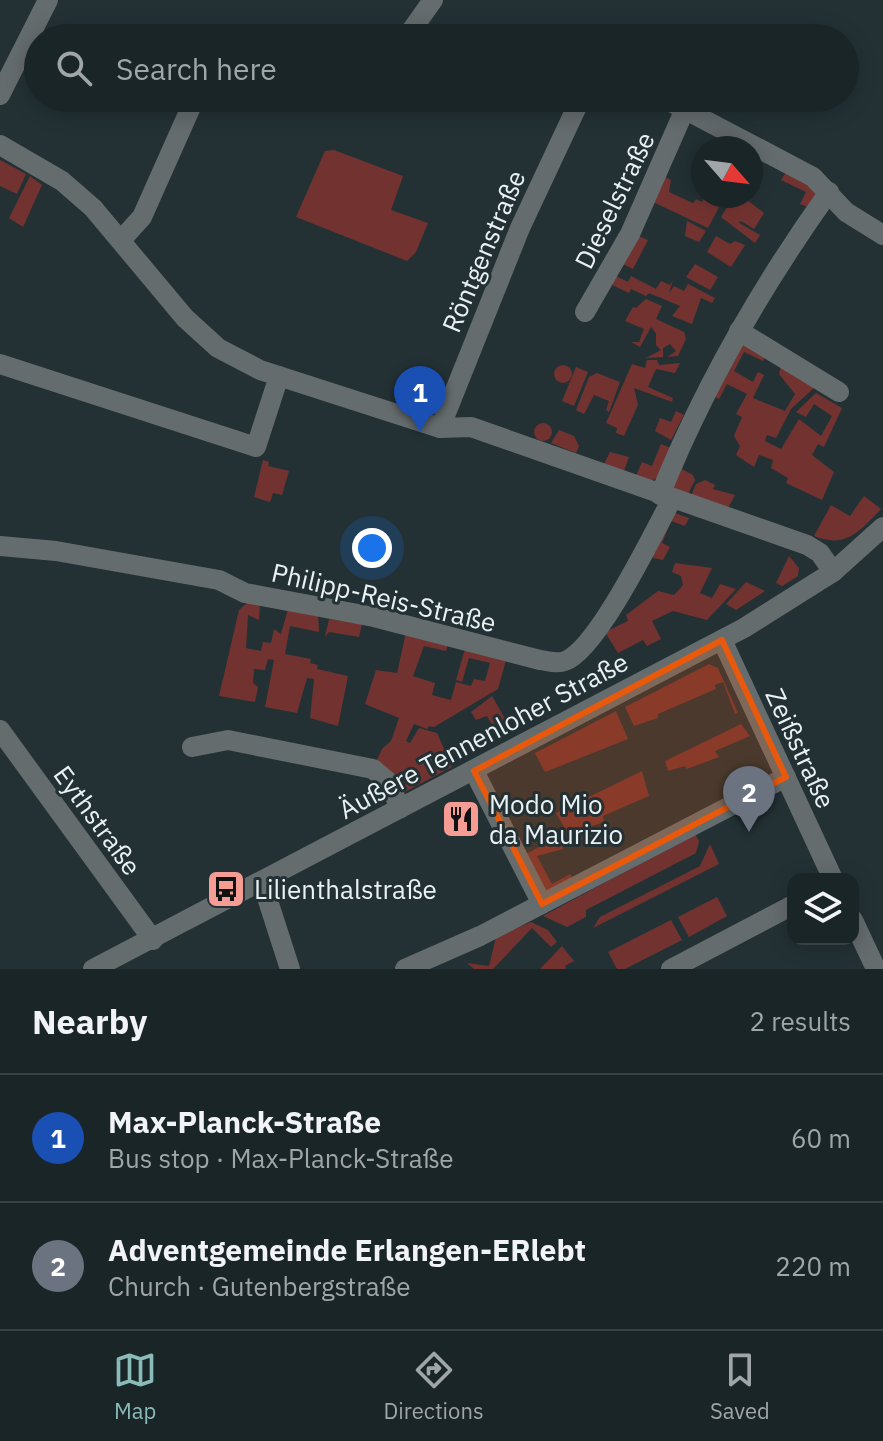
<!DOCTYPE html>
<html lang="en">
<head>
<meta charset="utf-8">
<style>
	:root { --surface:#1a2528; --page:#232d30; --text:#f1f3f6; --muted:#9fa5a8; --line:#384245; --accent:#8bbbb9 }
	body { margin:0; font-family:"IBM Plex Sans",sans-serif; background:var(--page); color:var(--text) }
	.controls { position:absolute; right:24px; bottom:24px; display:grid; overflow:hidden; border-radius:16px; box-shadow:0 4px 20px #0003 }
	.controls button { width:72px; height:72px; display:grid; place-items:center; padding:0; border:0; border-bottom:2px solid var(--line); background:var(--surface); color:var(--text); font:40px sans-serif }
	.compass { position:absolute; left:691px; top:136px; width:72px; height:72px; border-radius:50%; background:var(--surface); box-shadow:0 4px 20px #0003; rotate:118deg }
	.you { position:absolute; left:372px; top:548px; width:28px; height:28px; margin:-20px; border:6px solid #fff; border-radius:50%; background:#1a73e8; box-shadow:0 0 0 12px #1a73e833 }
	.badge { display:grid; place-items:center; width:52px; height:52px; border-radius:50%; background:var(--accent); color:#fff; font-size:26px; font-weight:700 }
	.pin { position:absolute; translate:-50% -66px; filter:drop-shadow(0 2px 4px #0008) }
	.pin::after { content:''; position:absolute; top:42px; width:28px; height:24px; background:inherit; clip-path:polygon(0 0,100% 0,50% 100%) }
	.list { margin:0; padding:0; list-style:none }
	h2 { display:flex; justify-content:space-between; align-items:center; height:104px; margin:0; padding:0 32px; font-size:34px }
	h2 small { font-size:26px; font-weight:400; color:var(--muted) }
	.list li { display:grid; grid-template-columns:52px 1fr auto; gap:24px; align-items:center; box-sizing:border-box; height:128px; padding:0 32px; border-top:2px solid var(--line) }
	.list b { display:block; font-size:30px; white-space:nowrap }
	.list p { margin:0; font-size:26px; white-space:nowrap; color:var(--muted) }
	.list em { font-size:26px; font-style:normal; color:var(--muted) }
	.icon { flex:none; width:44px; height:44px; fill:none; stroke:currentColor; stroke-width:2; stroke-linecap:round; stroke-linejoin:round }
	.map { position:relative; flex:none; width:883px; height:969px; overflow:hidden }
	.search { position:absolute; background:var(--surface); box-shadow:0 4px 20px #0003; left:24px; right:24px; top:24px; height:88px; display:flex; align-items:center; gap:20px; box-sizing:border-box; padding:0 28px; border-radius:44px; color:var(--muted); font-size:30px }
	.sheet { height:360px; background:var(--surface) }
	nav { display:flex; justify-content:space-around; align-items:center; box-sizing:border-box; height:112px; border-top:2px solid var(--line); background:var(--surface); font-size:22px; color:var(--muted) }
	nav a { display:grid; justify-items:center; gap:4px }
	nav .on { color:var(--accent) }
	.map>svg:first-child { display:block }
	.green { fill:#723330 }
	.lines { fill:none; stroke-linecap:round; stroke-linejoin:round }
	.minor { stroke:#656c6e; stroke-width:20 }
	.marked { fill:#e8590c; fill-opacity:0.2; stroke:#e8590c; stroke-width:6; stroke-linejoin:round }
	.labels { text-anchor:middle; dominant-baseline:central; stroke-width:6; stroke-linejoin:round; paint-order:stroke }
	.street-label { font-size:26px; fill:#e9f1f4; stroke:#233135 }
	.poi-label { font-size:26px; fill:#e9f1f4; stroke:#233135; text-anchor:start }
</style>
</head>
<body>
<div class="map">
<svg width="883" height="969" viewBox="0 0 883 969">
	<rect width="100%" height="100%" fill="#233135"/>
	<g class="green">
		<polygon points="334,150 403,176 391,210 428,223 416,252 407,261 296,217 325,151"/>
		<polygon points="0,160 26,174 17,194 0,186"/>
		<polygon points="788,169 817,192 808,207 800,204 806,192 781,180"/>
		<polygon points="30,176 42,185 23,227 9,218"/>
		<polygon points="663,176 671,180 669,192 693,203 696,199 702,202 705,196 725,196 708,228 653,202"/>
		<polygon points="734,196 742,196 764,213 754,229 741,221 739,223 760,235 755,243 721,217"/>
		<polygon points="687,221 706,231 699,242 685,236"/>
		<polygon points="636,235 648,240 633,269 621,263"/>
		<polygon points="716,236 730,244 735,241 745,245 731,267 707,252"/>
		<polygon points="695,264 718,277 710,290 686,277"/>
		<polygon points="614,275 628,282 631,276 656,289 661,281 670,285 673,280 669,293 674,286 684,291 688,284 715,298 712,303 701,298 692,324 672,316 680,306 649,293 646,296 631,289 629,293 612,285"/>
		<polygon points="646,299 662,306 656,319 684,332 686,339 678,356 667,357 676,351 670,344 663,348 663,357 646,358 661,350 656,345 656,333 651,327 640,347 631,342 639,342 644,329 625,321 633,307 636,308"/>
		<polygon points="742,342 765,357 763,361 744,352 734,371 753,382 758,372 764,375 753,398 785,411 795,394 779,374 782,362 816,386 791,409 776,438 767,435 765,441 781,449 799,419 821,436 832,416 814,404 806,417 796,412 816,393 842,408 824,447 818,444 812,455 834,472 822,500 786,483 788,478 771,468 773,460 759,455 754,467 736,455 740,446 734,436 742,417 736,414 747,394 727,384 719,399 710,394"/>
		<polygon points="647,360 657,360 659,365 680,363 675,373 656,369 648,387 673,398 672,402 634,388 638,405 624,436 616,433 617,428 606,423 632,364 645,368"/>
		<circle cx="563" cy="374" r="9"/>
		<polygon points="576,367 588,372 574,406 562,401"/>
		<polygon points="597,373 620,382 609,412 606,410 609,401 594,395 584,414 576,410 589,377"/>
		<polygon points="676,411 684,415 671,440 655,431 660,418 671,422"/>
		<circle cx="543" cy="432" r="9"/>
		<polygon points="559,430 574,436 579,446 576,453 551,443"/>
		<polygon points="661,444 671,448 658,478 649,481 636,476 642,462 652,466"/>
		<polygon points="610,452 629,457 624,471 604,464"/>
		<polygon points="688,452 682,469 693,475 695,480 688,494 675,490 672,485"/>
		<polygon points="263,460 269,462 268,466 289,471 282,495 273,493 270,502 254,497"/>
		<polygon points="705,480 715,485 713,489 735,495 728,508 691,496 696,484"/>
		<path d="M 864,496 L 881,509 C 860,531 846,549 814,536 L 831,505 L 850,516 Z"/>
		<polygon points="672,512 689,518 685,526 671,521 662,543 670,547 663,560 649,557"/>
		<polygon points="789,556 799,568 798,576 782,586 776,583"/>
		<polygon points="675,563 712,568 700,593 712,598 720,584 736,589 707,620 673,611 652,621 661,639 647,646 643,640 618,653 605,632 628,621 626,615 658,591 674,595 683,585 681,576 672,572"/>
		<polygon points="746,582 765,591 736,610 726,604"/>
		<polygon points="247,603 260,604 259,620 248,615 246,648 261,651 263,642 271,643 274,629 281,634 288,609 318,614 319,632 290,626 285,654 311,659 310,663 318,665 317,669 348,676 338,726 310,718 314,679 307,678 297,713 265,707 274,660 268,659 265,670 254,669 253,683 258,687 255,702 219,696 239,610"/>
		<polygon points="329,619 362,624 359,637 329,632 325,637"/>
		<polygon points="406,633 448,644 446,651 424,646 413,676 435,683 432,695 451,700 456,682 471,686 474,679 485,681 490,663 469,658 462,682 456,680 465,649 506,660 498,689 434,727 429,726 427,729 414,724 406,741 410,743 419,728 437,733 452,767 403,793 375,764 382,749 391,741 399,718 365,704 376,670 397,673"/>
		<polygon points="709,664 718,668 738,713 735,714 723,682 715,685 716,689 658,714 658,718 634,726 625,707"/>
		<polygon points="492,696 508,724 495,730 487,716 476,720 471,712"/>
		<polygon points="616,711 628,739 545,772 535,753"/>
		<polygon points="741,724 750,736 715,751 719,757 687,769 685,766 668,771 665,761"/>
		<polygon points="642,771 649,796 603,816 604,822 568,834 556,813"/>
		<polygon points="695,834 699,841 696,853 586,910 586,917 567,927 543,916"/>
		<polygon points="558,837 563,849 537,856 552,884 570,874 574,881 548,895 522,856"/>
		<polygon points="710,844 719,864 593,928 600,917 700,866"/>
		<polygon points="717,897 727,916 689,937 678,917"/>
		<polygon points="671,920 682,940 625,969 617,969 608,952"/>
		<polygon points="531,922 548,930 557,942 551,947 532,928 493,969 474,969 467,963 489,966 496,937"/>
		<polygon points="562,946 574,961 565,966 566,969 540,969"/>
	</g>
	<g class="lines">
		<g class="minor">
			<polyline points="406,38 433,0"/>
			<polyline points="0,95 48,0"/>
			<polyline points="663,98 813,177 846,212 883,235"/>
			<polyline points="0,145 62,181 93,208 185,318 218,348 260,370 440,428 471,427 807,545 820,553 833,572"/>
			<polyline points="122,239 142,217 195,98"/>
			<polyline points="585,312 630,234 685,109"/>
			<polyline points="739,331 839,392"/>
			<polyline points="0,364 256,447 279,376"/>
			<polyline points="440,428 520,228 581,98"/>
			<path d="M 660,495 C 704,386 761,287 829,192"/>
			<path d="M 0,546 L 56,551 L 219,580 L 245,593 L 374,617 L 540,660 C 549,661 557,664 565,661 C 598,649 654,532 672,499"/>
			<polyline points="722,640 833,879"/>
			<polyline points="0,730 153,940"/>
			<polyline points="192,747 228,740 373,769 386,780 401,808"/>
			<polyline points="474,771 542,904"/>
			<polyline points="262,882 290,969"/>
			<polyline points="853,920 876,969"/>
			<polyline points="93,969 744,628 833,572 883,527"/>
			<polyline points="405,969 480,936 786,777"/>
			<polyline points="671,969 793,905"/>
		</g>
	</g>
	<path class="marked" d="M 722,640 L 786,777 L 542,904 L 474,771 Z"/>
	<defs>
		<symbol id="restaurant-square" viewBox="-11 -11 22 22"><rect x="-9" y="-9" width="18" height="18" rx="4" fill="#f59c95" stroke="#233135"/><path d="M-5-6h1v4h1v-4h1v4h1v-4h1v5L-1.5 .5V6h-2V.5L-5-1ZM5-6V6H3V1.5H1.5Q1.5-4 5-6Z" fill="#111"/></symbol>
		<symbol id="bus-square" viewBox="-11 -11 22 22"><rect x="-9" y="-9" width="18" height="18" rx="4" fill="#f59c95" stroke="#233135"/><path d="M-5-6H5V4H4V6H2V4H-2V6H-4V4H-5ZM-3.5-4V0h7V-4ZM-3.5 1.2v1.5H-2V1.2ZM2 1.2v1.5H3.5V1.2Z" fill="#111"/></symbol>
	</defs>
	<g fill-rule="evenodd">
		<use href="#restaurant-square" x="439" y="797" width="44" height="44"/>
		<use href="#bus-square" x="204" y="867" width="44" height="44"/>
	</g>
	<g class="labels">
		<g class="street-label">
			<text transform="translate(614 200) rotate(-64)">Dieselstraße</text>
			<text transform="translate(483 251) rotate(-67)">Röntgenstraße</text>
			<text transform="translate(384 597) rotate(13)">Philipp-Reis-Straße</text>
			<text transform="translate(483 735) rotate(-28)">Äußere Tennenloher Straße</text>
			<text transform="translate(801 748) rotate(65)">Zeißstraße</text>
			<text transform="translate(98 820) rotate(54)">Eythstraße</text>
		</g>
		<g class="poi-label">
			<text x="489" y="804">Modo Mio<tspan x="489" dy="30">da Maurizio</tspan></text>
			<text x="254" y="889">Lilienthalstraße</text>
		</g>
	</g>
</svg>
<div class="controls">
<button><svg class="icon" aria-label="layers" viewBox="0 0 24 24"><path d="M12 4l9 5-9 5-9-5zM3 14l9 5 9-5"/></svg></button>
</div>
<svg class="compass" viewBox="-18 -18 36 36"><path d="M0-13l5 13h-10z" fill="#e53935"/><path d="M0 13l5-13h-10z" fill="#9fa5a8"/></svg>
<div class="you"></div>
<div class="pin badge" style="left:420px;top:432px;background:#1a4fb4">1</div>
<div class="pin badge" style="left:749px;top:832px;background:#6b7280">2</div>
<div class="search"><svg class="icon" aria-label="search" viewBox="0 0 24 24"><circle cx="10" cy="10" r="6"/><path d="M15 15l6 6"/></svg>Search here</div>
</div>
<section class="sheet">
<h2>Nearby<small>2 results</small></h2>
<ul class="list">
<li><span class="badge" style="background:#1a4fb4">1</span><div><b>Max-Planck-Straße</b><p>Bus stop · Max-Planck-Straße</p></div><em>60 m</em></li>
<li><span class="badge" style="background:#6b7280">2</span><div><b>Adventgemeinde Erlangen-ERlebt</b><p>Church · Gutenbergstraße</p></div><em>220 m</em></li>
</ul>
</section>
<nav>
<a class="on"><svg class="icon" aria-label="map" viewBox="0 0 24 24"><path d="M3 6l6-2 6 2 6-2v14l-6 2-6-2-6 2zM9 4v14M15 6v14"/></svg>Map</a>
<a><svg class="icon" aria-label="directions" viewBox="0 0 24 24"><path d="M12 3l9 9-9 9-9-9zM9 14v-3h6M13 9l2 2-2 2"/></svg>Directions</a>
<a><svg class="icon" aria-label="saved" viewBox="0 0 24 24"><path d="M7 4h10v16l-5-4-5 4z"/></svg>Saved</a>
</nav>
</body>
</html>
